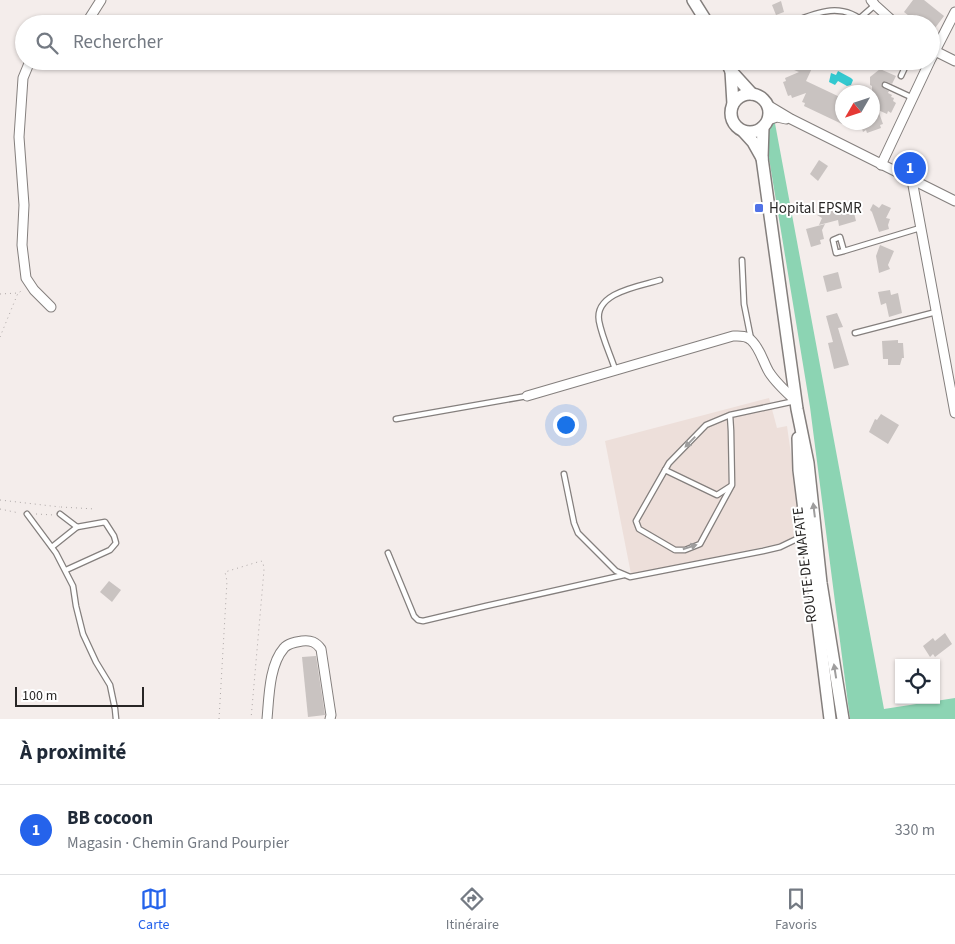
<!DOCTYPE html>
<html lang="fr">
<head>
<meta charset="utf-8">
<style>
	:root { --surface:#fff; --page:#f6f6f7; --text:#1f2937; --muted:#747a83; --line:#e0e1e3; --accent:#2563eb }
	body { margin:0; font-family:"Source Sans 3",sans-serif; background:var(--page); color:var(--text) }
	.controls { position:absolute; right:15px; bottom:15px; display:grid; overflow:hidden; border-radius:0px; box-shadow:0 1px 4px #0004 }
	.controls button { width:45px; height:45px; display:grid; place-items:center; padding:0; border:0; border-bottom:1px solid var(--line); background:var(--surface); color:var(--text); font:25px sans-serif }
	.compass { position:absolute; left:835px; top:85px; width:45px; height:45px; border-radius:50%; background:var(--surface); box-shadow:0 1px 4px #0004; rotate:231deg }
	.scale { position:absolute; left:15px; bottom:12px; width:129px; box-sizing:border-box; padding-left:5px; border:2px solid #282625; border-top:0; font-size:14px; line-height:18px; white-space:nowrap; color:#282625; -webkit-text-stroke:4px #fff; paint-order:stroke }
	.you { position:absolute; left:565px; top:424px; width:18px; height:18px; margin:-12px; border:4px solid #fff; border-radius:50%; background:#1a73e8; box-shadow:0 0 0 8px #1a73e833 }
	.badge { display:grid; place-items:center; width:32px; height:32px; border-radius:50%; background:var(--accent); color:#fff; font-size:16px; font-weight:700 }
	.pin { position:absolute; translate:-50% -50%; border:2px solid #fff; box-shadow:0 1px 5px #0006 }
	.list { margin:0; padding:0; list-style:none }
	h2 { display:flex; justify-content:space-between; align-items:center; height:65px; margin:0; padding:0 20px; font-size:21px }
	h2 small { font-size:16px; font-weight:400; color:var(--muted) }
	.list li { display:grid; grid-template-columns:32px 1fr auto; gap:15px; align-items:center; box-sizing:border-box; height:90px; padding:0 20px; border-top:1px solid var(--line) }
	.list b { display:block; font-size:19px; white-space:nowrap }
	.list p { margin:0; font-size:16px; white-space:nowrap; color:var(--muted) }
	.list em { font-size:16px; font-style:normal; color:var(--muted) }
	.icon { flex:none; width:28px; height:28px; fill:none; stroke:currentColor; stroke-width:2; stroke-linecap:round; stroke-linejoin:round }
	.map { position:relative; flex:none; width:955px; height:719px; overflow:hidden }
	.search { position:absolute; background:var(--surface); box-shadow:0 1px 4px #0004; left:15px; right:15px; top:15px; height:55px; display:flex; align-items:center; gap:12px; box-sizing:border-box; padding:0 18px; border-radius:28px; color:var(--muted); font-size:19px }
	.sheet { height:155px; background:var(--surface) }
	nav { display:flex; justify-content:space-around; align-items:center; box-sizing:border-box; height:70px; border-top:1px solid var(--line); background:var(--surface); font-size:14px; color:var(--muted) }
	nav a { display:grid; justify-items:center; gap:2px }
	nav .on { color:var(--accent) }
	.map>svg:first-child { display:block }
	.built { fill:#eddfda }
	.green { fill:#8cd4b3 }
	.water { fill:#33c9d0 }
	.building { fill:#c9c3c1 }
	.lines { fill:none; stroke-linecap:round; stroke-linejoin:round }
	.service-casing { stroke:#847f7d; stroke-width:7 }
	.minor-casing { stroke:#847f7d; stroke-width:11 }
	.secondary-casing { stroke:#847f7d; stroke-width:14 }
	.path { stroke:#ada7a6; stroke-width:1; stroke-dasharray:1 4; stroke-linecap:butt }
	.service { stroke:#fff; stroke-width:4.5 }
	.minor { stroke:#fff; stroke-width:9 }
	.secondary { stroke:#fff; stroke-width:11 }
	.oneway { fill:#9e9d9d }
	.poi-dot { fill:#5072e7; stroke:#fff; stroke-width:2 }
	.labels { text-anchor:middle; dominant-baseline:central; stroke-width:4; stroke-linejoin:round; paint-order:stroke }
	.poi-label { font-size:15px; fill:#282625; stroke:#fff; text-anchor:start }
	.street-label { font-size:15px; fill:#282625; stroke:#fff }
</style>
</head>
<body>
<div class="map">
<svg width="955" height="719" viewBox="0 0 955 719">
	<rect width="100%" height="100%" fill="#f4edeb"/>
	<polygon class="built" points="769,398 777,428 787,426 803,539 631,574 605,441"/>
	<polygon class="green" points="774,118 884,709 955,698 955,719 850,719 810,407 767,146 768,129"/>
	<polygon class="water" points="838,71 851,78 853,80 851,85 847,86 838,81 835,85 829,82 831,73 836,75"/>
	<g class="building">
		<polygon points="913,0 924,0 944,16 935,28 931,24 929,24 916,15 913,19 904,12"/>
		<polygon points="781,1 784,12 776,15 772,5"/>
		<polygon points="792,61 808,61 814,64 806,81 842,98 840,101 842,102 842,124 804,106 805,103 802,102 806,93 792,98 791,95 788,96 783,82 786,81 785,78 799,72 789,68"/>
		<polygon points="858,61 896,61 896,63 874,69"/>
		<polygon points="880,69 896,76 892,84 885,81 881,85 883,88 889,91 888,93 892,95 891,97 894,98 893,101 896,103 891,113 888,111 887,114 878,110 883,124 880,125 881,128 867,133 866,130 863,132 860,122 872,122 872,86 870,85 870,77"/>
		<polygon points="819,160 828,166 818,181 810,174"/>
		<polygon points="873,204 879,208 882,204 891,208 886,218 890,219 888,225 889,229 879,232 872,212 870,210"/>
		<polygon points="852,205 856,221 839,226 838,220 819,225 822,218 817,215"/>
		<polygon points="825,224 822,230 824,239 820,240 821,244 811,247 806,229"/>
		<polygon points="880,245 894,251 888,265 890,269 879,273 876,256"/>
		<polygon points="838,272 842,288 827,292 823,276"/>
		<polygon points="890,290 891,295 898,293 902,313 889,317 886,303 881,305 878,292"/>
		<polygon points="837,313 843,327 838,328 849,365 834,369 828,343 833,342 826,316"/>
		<polygon points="898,340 898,343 903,343 904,358 902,358 900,365 888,365 888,359 883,359 882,341"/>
		<polygon points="881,414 899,425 888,444 869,432 875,419 877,420"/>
		<polygon points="109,581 121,590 112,602 100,592"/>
		<polygon points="945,633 952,644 935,657 933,654 930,657 923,646 933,638 935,641"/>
		<polygon points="316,656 325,715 308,717 302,657"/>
	</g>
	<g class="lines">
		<defs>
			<g id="service">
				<polyline points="860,18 875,5"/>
				<path d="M 788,24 C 815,13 842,0 866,24"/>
				<polyline points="770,63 771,61"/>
				<polyline points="901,76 908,61"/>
				<polyline points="885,85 913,98"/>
				<polyline points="844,251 840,237 833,240 836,253 844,251 920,228"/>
				<polyline points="742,260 744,304 751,339"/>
				<polyline points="855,333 936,312"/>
				<path d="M 615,369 C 610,354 602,337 599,321 C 594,292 641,286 660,280"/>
				<polyline points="730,415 731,431 732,485 700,544 685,550 675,550 639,529 636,521 669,463 706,425 730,415 795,401"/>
				<polyline points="396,419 527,396"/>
				<polyline points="665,470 717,495 731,486"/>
				<polyline points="564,474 574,523 578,533 616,571 630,577 763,551 780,547 805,535"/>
				<polyline points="27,514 56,553 73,586 76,606 83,634 96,662 110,685 115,709 116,719"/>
				<polyline points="60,514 77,527 105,522 114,536 116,543 110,550 66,570"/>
				<polyline points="52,547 77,527"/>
				<polyline points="388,553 414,616 418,620 423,621 486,606 624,575"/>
			</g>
			<g id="minor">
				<polyline points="871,0 875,5 896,24"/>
				<polyline points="83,24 89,19 101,0"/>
				<polyline points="931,49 955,61"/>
				<polyline points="931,59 955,12"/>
				<polyline points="30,61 23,78 19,137 24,205 22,245 26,278 34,290 51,307"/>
				<polyline points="766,104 791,119 955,201"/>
				<polyline points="768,120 777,117 786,119"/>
				<polyline points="881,165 930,61"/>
				<polyline points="912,180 955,413"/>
				<path d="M 527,396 L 733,336 C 739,336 746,335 751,340 C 760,348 763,362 769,372 C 776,383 786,392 796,401"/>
				<path d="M 267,719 C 269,698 269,665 284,648 C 288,643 296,642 302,641 C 311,640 316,642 321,649 L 331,715 L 330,719"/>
			</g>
			<g id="secondary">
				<polyline points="693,0 708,24"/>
				<polyline points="726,61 731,71 752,94"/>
				<polyline points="731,71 733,104"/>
				<circle cx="750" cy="113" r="19"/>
				<polyline points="763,127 762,158 797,409 808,463 821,583 843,719"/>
				<polyline points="743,131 753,142 762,158"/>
				<polyline points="798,438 799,470 830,719"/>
			</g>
		</defs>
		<use href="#service" class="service-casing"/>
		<use href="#minor" class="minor-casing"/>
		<use href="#secondary" class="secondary-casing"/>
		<g class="path">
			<polyline points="0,294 18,293 23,290"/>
			<polyline points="0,337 18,293"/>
			<polyline points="0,500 60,507"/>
			<polyline points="61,507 95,509"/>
			<polyline points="0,509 19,513"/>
			<polyline points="36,514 54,515"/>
			<polyline points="219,719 227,581 225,572 261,561 263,562 264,570 251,719"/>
		</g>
		<use href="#service" class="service"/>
		<use href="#minor" class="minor"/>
		<use href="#secondary" class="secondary"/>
	</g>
	<defs><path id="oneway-solid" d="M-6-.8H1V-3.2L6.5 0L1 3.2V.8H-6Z" transform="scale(1.25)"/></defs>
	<g class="oneway">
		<use href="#oneway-solid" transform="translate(690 442) rotate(134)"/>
		<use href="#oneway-solid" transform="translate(814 510) rotate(-97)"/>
		<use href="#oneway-solid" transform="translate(690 547) rotate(-17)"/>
		<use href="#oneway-solid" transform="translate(835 671) rotate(-99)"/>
	</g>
	<rect class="poi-dot" x="754" y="203" width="10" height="10" rx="2.5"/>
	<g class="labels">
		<g class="poi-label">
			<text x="769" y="208">Hopital EPSMR</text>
		</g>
		<g class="street-label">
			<text transform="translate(805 565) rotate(-97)">ROUTE DE MAFATE</text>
		</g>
	</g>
</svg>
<div class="controls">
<button><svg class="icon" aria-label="locate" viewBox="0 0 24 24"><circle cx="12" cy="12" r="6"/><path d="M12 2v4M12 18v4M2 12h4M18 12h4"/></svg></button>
</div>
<svg class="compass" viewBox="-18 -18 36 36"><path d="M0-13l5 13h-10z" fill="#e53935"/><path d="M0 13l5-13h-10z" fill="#747a83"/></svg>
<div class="scale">100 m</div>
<div class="you"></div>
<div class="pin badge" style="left:910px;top:168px">1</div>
<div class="search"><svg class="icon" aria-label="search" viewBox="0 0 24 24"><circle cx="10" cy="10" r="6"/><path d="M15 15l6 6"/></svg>Rechercher</div>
</div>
<section class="sheet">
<h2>À proximité<small></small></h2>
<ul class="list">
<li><span class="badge">1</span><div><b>BB cocoon</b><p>Magasin · Chemin Grand Pourpier</p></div><em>330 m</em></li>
</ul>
</section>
<nav>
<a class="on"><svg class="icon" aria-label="map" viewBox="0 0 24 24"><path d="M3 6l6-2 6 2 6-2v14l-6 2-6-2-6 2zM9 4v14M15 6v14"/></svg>Carte</a>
<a><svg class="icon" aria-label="directions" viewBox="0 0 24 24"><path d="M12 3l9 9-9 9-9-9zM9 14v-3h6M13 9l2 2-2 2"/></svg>Itinéraire</a>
<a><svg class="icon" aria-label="saved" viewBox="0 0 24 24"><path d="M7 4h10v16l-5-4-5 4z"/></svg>Favoris</a>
</nav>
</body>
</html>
